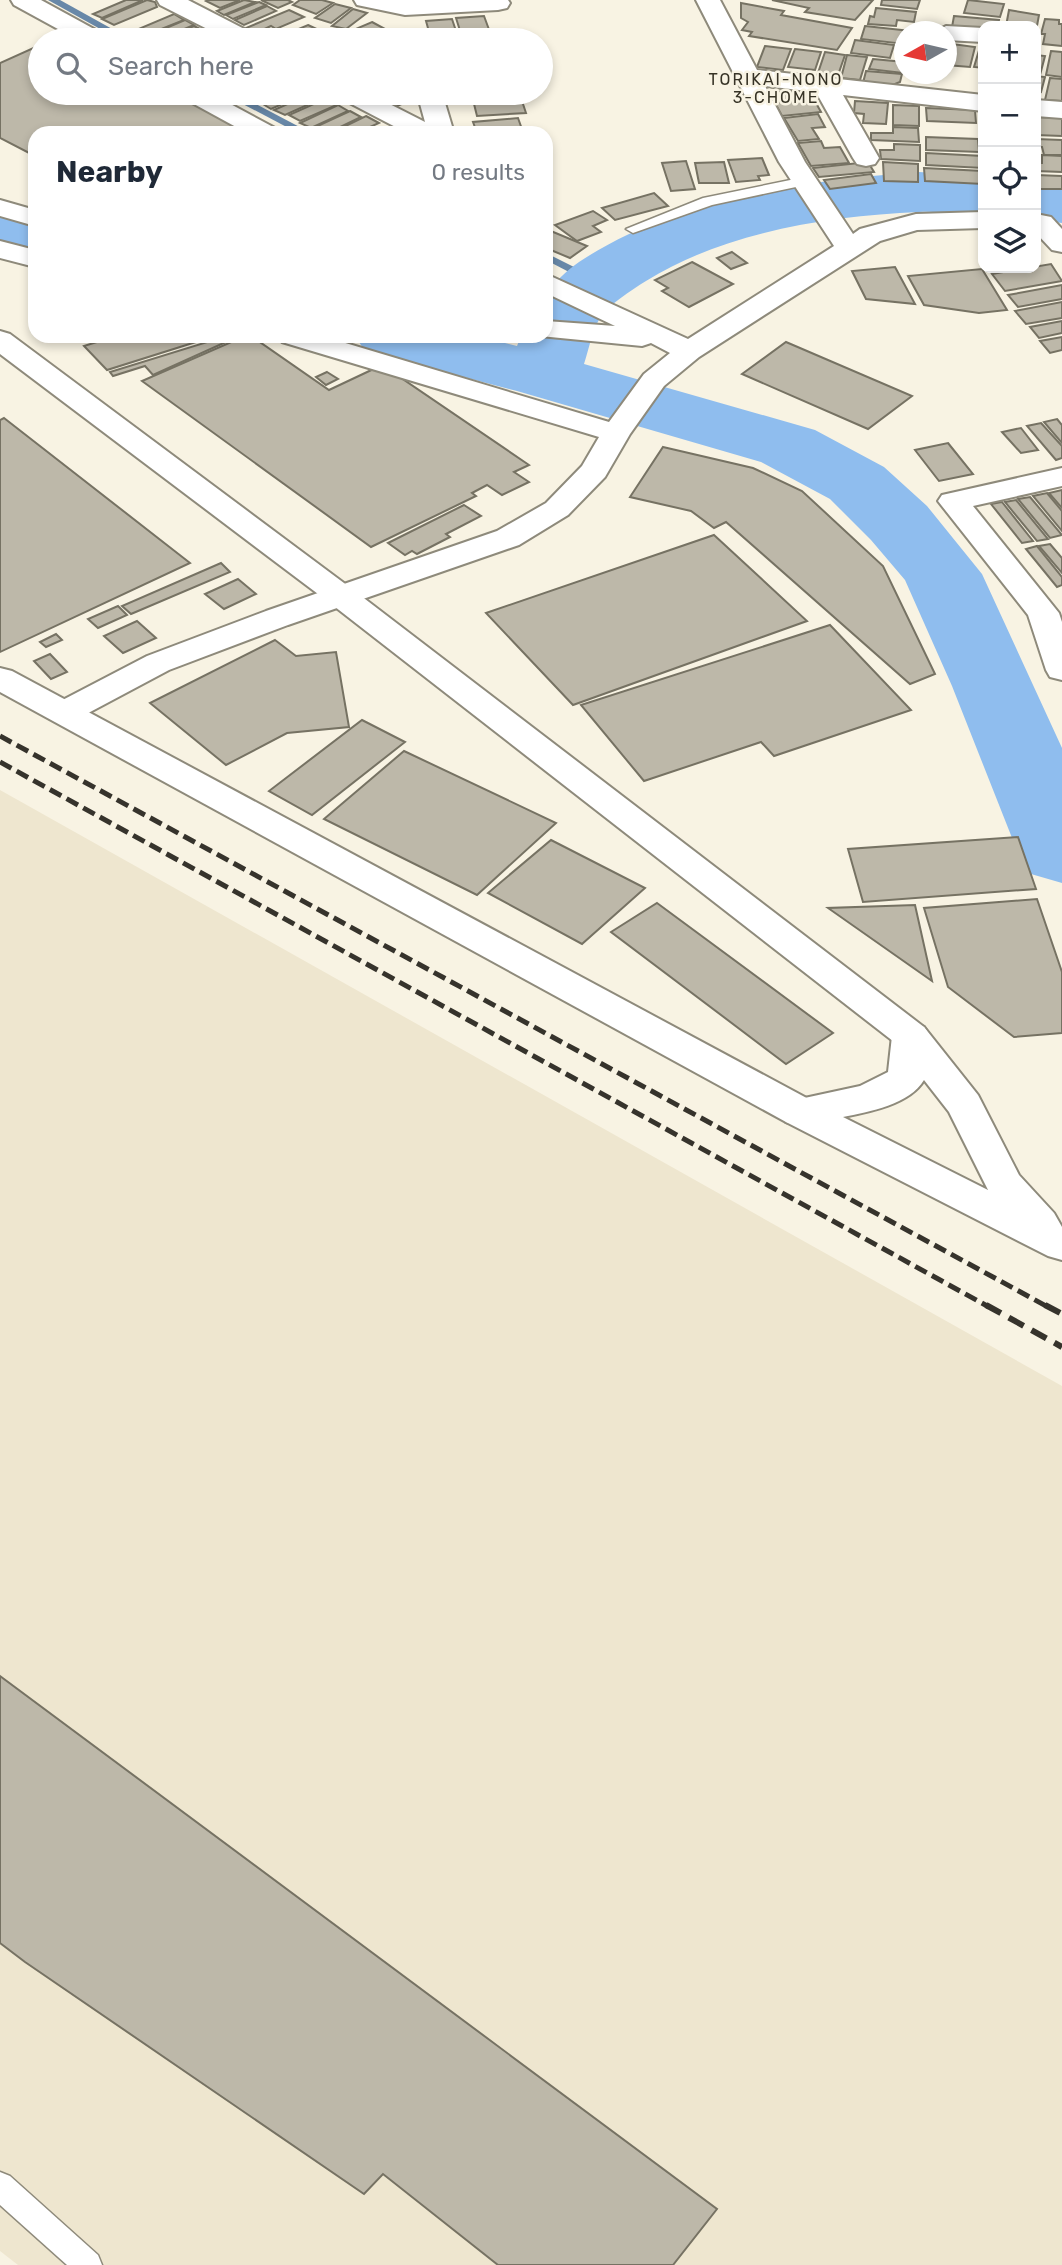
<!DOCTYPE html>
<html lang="en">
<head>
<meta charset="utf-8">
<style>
	:root { --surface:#fff; --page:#f6f6f7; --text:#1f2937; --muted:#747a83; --line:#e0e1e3 }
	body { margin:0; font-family:Rubik,sans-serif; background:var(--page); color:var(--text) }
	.controls { position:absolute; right:21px; top:21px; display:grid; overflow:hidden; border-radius:14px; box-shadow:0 4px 10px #0003 }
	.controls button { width:63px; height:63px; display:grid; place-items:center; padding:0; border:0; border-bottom:2px solid var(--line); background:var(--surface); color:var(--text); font:35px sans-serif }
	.compass { position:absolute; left:894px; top:21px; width:63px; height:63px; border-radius:50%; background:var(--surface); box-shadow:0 4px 10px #0003; rotate:262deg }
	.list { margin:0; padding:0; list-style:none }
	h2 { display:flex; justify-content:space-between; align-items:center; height:91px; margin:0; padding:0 28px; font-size:30px }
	h2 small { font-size:23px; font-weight:400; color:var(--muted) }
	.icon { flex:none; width:38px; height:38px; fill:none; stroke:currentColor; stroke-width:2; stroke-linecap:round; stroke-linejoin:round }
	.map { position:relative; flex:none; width:1062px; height:2265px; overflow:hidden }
	.search { position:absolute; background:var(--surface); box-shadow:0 4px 10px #0003; left:28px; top:28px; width:525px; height:77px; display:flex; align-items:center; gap:18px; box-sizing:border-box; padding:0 24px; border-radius:38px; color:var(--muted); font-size:26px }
	.panel { position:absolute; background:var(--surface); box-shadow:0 4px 10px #0003; left:28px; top:126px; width:525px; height:217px; border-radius:21px }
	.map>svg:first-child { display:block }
	.built { fill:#eee6cf }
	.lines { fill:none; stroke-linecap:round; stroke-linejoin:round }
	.stream { fill:#6888a8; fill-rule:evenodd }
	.river { fill:#8fbdee; fill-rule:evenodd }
	.building { fill:#bdb8a9; stroke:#767263; stroke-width:2 }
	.service-casing { stroke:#8e8a7b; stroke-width:3 }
	.minor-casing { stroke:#8e8a7b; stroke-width:4 }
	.tertiary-casing { stroke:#8e8a7b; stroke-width:4 }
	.service { fill:#fff; fill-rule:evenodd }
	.minor { fill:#fff; fill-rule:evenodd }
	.tertiary { fill:#fff; fill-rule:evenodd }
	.rail-far1 { stroke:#36332c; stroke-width:5; stroke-dasharray:13 6; stroke-linecap:butt }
	.rail { stroke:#36332c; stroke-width:6; stroke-dasharray:17 9; stroke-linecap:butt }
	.labels { text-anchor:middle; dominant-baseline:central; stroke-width:5; stroke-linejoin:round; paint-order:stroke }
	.far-neighbourhood-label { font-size:16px; letter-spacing:2px; fill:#373326; stroke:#f8f3e3 }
</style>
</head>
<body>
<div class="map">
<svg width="1062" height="2265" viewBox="0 0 1062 2265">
	<rect width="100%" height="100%" fill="#f8f3e3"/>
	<polygon class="built" points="0,790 1062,1386 1062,2265 18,2265 0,2251"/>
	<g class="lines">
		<g class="stream">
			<polygon points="48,0 60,0 132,40 120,40"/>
			<polygon points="222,93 235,93 311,133 298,133"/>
			<polygon points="546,253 600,280 602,282 592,284 546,260"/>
		</g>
		<g class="river">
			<path d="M 919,172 L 983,176 L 983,216 C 962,215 940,211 919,212 C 827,216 725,232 646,281 C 630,291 611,303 600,318 C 592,331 589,349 584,364 L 815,430 L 884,467 L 927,506 L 982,574 L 1062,748 L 1062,883 L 1031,874 L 1018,853 L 952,686 L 905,580 L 871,540 L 830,499 L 761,462 L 517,391 L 365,351 L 355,336 L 477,336 L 517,346 L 521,336 L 546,336 L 547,291 C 557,281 567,270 579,262 C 674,199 807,180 919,172 Z"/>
			<polygon points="1036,180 1062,183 1062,223 1036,220"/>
			<polygon points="0,208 35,217 35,260 0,251"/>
		</g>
	</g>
	<g class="building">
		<polygon points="126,0 143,0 102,18 93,14"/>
		<polygon points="147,0 155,2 157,7 114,25 102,19"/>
		<polygon points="208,0 240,0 220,8 206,1"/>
		<polygon points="244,0 255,2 224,15 217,11"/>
		<polygon points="261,0 288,0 292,2 278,8"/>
		<polygon points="300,0 322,0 333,3 316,14 293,5"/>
		<polygon points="772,0 873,0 855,20 805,12 809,8"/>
		<polygon points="882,0 920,0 917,9 881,5"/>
		<polygon points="968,0 1004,4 1000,17 964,13"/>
		<polygon points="259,2 266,5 233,19 226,15"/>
		<polygon points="741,3 784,11 781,15 852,28 837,50 749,36 752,32 742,30 748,22 741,18"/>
		<polygon points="335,4 351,8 331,23 315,18"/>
		<polygon points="267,6 276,11 244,25 235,20"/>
		<polygon points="876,8 916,12 914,22 897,20 896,26 868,24 870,16 874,17"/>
		<polygon points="353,9 367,13 346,29 332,26"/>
		<polygon points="289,10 304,17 276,29 271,26 256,33 246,28"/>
		<polygon points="1009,10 1039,15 1036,31 1036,26 1006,26"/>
		<polygon points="174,14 184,20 139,38 129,33"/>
		<polygon points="484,16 491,35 462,37 456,18"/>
		<polygon points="954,16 999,20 998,26 983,26 983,30 952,27"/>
		<polygon points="452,19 458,37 431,39 426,21"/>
		<polygon points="1045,19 1059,20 1059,24 1062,24 1062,46 1043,44 1045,34 1041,34"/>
		<polygon points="185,20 194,25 158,40 140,39"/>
		<polygon points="372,22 387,30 381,32 389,36 380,40 356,40 344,34"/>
		<polygon points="308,25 340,40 282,40 277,38"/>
		<polygon points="194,26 202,30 179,40 160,40"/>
		<polygon points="865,26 911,31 904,32 904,44 861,39"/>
		<polygon points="203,31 210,35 197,40 181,40"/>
		<polygon points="855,40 894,45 890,58 851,53"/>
		<polygon points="952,44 975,47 970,67 946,65 946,46"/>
		<polygon points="40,45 40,93 171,93 239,126 223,133 35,133 35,156 0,138 0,63"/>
		<polygon points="765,46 791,49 783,70 757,67"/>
		<polygon points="980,47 983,48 983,68 974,67"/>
		<polygon points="795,49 821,52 815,70 788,67"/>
		<polygon points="1051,51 1062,52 1062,77 1046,75"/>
		<polygon points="825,52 845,55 837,78 817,76"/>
		<polygon points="847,55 867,57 860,80 841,78"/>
		<polygon points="1036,55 1045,56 1040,75 1036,74"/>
		<polygon points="873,59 904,62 903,73 869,69"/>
		<polygon points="866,71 902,74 900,82 890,86 863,83"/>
		<polygon points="1036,76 1045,77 1041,92 1036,91"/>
		<polygon points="1050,78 1062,79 1062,101 1045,100"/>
		<polygon points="808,89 821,112 782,116 775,103 781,102 775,92"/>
		<polygon points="278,93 308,93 271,109 258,101"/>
		<polygon points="312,93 332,94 285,115 274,110"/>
		<polygon points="370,93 406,93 400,96 409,101 395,107"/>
		<polygon points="469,93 519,93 520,98 472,101"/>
		<polygon points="327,98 339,104 300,121 289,115"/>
		<polygon points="522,101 526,113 477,116 474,104"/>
		<polygon points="855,101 888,103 886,124 863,123 864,114 854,113"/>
		<polygon points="338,105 348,111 311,128 300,123"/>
		<polygon points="893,105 919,106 919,126 893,125"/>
		<polygon points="926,108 975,110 976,123 927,121"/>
		<polygon points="350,111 361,117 328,133 311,129"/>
		<polygon points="818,114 825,127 812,128 819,139 798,141 784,118"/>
		<polygon points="366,116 379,123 357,133 331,133"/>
		<polygon points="1036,117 1062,118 1062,136 1036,135"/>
		<polygon points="518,118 523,132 477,133 473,122"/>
		<polygon points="893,127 918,128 919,142 871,140 871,133 893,133"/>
		<polygon points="926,137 978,139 979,152 926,150"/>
		<polygon points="1036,139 1062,140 1062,155 1044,155 1042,147 1036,147"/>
		<polygon points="821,141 824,148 840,147 849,163 811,166 798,143"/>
		<polygon points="894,144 920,145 920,161 881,159 880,150 894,150"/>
		<polygon points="926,153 983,156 983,168 926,165"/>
		<polygon points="1042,155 1062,156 1062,172 1036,171 1036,163 1042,163"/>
		<polygon points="762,158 769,175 758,176 760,180 736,182 728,160"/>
		<polygon points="686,161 695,189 671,191 662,163"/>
		<polygon points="724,162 729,183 699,183 695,163"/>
		<polygon points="868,162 874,172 819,177 813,168"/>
		<polygon points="883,162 918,164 918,182 884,181"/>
		<polygon points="924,168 983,171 983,184 925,181"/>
		<polygon points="871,174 876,183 830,189 824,180"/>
		<polygon points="1036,175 1062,176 1062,189 1036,189"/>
		<polygon points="654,193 668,206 615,220 602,208"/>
		<polygon points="593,211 607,220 593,226 601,232 577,241 555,225"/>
		<polygon points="546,229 587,246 570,258 546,248"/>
		<polygon points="732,252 747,263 731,269 717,258"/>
		<polygon points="692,262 733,284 689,307 662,291 668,288 655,280"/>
		<polygon points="1051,264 1062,281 1005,291 992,274"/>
		<polygon points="895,267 915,304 866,299 852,271"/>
		<polygon points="982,269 1007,310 979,313 924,305 908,276"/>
		<polygon points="1062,285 1062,299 1018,307 1008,295"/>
		<polygon points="1062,302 1062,318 1026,324 1015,311"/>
		<polygon points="1062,321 1062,333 1039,338 1030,327"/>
		<polygon points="116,336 215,336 107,370 84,346"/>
		<polygon points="245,336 251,336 329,390 382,365 529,465 514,472 529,482 502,495 487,485 472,493 476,496 371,547 142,381"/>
		<polygon points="1062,337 1062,350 1050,353 1040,341"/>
		<polygon points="220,338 226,342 153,375 145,366 113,376 110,372"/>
		<polygon points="786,342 912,396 868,429 742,374"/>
		<polygon points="327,372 338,379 326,385 316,377"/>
		<polygon points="4,418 190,563 0,652 0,420"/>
		<polygon points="1057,419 1062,425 1062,443 1044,422"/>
		<polygon points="1041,423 1062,446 1062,458 1056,460 1027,426"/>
		<polygon points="1021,428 1038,450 1021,453 1002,432"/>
		<polygon points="948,443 973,474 939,481 915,450"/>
		<polygon points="663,447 753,468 802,491 883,566 935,674 910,684 726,522 714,528 691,511 630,497"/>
		<polygon points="1062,490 1062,508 1049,493"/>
		<polygon points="1047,493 1062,511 1062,531 1033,496"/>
		<polygon points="1030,497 1062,535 1050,538 1018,499"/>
		<polygon points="1016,500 1048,539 1037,541 1005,502"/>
		<polygon points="1002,502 1033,541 1022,543 991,504"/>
		<polygon points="464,505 481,516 446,534 450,537 417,554 412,551 405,555 388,543"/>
		<polygon points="714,535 807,621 573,705 486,613"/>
		<polygon points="1050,544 1062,558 1062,573 1039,546"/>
		<polygon points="1037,546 1062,577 1062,585 1057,587 1026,549"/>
		<polygon points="221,563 230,572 131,614 122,606"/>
		<polygon points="238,579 256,594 224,609 205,594"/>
		<polygon points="118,606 127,615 98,628 88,619"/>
		<polygon points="137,621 156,638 123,653 104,636"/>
		<polygon points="830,625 911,710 774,756 761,742 644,781 581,705"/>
		<polygon points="56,634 62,640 46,647 40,642"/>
		<polygon points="275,640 296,656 336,652 349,727 287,733 226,765 150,703"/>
		<polygon points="50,654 67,672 51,679 34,661"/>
		<polygon points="362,720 405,742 312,815 269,791"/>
		<polygon points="404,751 556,823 477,895 324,819"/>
		<polygon points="1018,837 1036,889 863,902 848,849"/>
		<polygon points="551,840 645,888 582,944 488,893"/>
		<polygon points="1037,899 1062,972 1062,1033 1014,1037 948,987 924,908"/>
		<polygon points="657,903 833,1033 786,1064 611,932"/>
		<polygon points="915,905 932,981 828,908"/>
		<polygon points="0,1676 717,2209 673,2265 498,2265 383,2174 364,2194 25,1962 0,1943"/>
	</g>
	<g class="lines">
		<defs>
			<g id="service">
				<polygon points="805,177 812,181 810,184 712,205 633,233 626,229 703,198"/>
				<polygon points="0,2172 10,2176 98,2255 102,2265 67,2265 0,2205"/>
			</g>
			<g id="minor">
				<polygon points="11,0 41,0 105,35 108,40 78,40 14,5"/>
				<polygon points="157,0 188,0 256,35 259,40 229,40 160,5"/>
				<polygon points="354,0 508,0 510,3 507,8 498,10 405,15 357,5"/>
				<polygon points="696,0 720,0 757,70 983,95 983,111 843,95 879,158 875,164 866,166 857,164 853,158 816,92 765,86 805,162 853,234 860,229 916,214 983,212 983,228 917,230 880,241 699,357 664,386 630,434 605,477 568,515 519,545 288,625 169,670 77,719 65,722 53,719 48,712 53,705 147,656 266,611 497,531 546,503 582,466 599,437 282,342 278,336 322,336 609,422 644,374 670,353 651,343 642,346 540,336 546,336 546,321 615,326 546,293 546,274 688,339 834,246 779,162"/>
				<polygon points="946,26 983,28 983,42 946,40 946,32 935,32"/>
				<polygon points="179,93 210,93 275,128 279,133 247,133 183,98"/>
				<polygon points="336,93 368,93 425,122 417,93 442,93 454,133 407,133 340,98"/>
				<polygon points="1036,100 1062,102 1062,118 1036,116"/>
				<polygon points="0,200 35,210 35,226 0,216"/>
				<polygon points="1041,215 1051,217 1062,229 1062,252 1052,250 1036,233 1036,216"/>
				<polygon points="0,241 35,250 35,267 0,258"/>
				<polygon points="1062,468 1062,486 973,506 1059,613 1062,622 1062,680 1050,677 1046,670 1028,615 938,501 942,495"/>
				<path d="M 911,1023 L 924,1027 L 978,1095 L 1019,1175 L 1054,1213 L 1062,1227 L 1062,1260 L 1048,1256 L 786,1122 L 781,1112 L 786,1102 L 860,1086 L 888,1072 L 892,1036 L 898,1027 ZM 924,1080 L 949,1112 L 988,1190 L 843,1117 C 869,1112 910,1104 924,1080 Z"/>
			</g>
			<g id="tertiary">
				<polygon points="0,331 10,334 352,589 924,1027 930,1036 924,1045 911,1049 898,1045 330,603 0,354"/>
				<polygon points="0,668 12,671 814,1102 819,1112 814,1122 800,1126 786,1122 0,692"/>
			</g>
		</defs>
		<use href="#service" class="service-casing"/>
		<use href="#minor" class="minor-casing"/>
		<use href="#tertiary" class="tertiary-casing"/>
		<use href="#service" class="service"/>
		<use href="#minor" class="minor"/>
		<use href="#tertiary" class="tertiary"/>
		<g class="rail-far1">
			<polyline points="0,736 1048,1307"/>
			<polyline points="0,762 989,1307"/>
		</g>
		<g class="rail">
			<polyline points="986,1305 1062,1347"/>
			<polyline points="1045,1305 1062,1314"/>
		</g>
	</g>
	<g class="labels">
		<g class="far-neighbourhood-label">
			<text x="776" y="79">TORIKAI-NONO<tspan x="776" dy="18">3-CHOME</tspan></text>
		</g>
	</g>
</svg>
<div class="controls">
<button>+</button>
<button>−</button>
<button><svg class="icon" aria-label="locate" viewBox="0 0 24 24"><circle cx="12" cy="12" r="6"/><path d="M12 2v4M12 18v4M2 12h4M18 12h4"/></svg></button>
<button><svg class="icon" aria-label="layers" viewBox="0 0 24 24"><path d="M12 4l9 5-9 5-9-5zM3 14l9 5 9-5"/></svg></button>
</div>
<svg class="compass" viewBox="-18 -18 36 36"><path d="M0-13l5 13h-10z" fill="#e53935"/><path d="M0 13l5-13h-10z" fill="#747a83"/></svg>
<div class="search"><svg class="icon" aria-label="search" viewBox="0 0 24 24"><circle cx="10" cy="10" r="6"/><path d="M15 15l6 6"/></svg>Search here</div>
<section class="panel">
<h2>Nearby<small>0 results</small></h2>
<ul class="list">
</ul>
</section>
</div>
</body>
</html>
